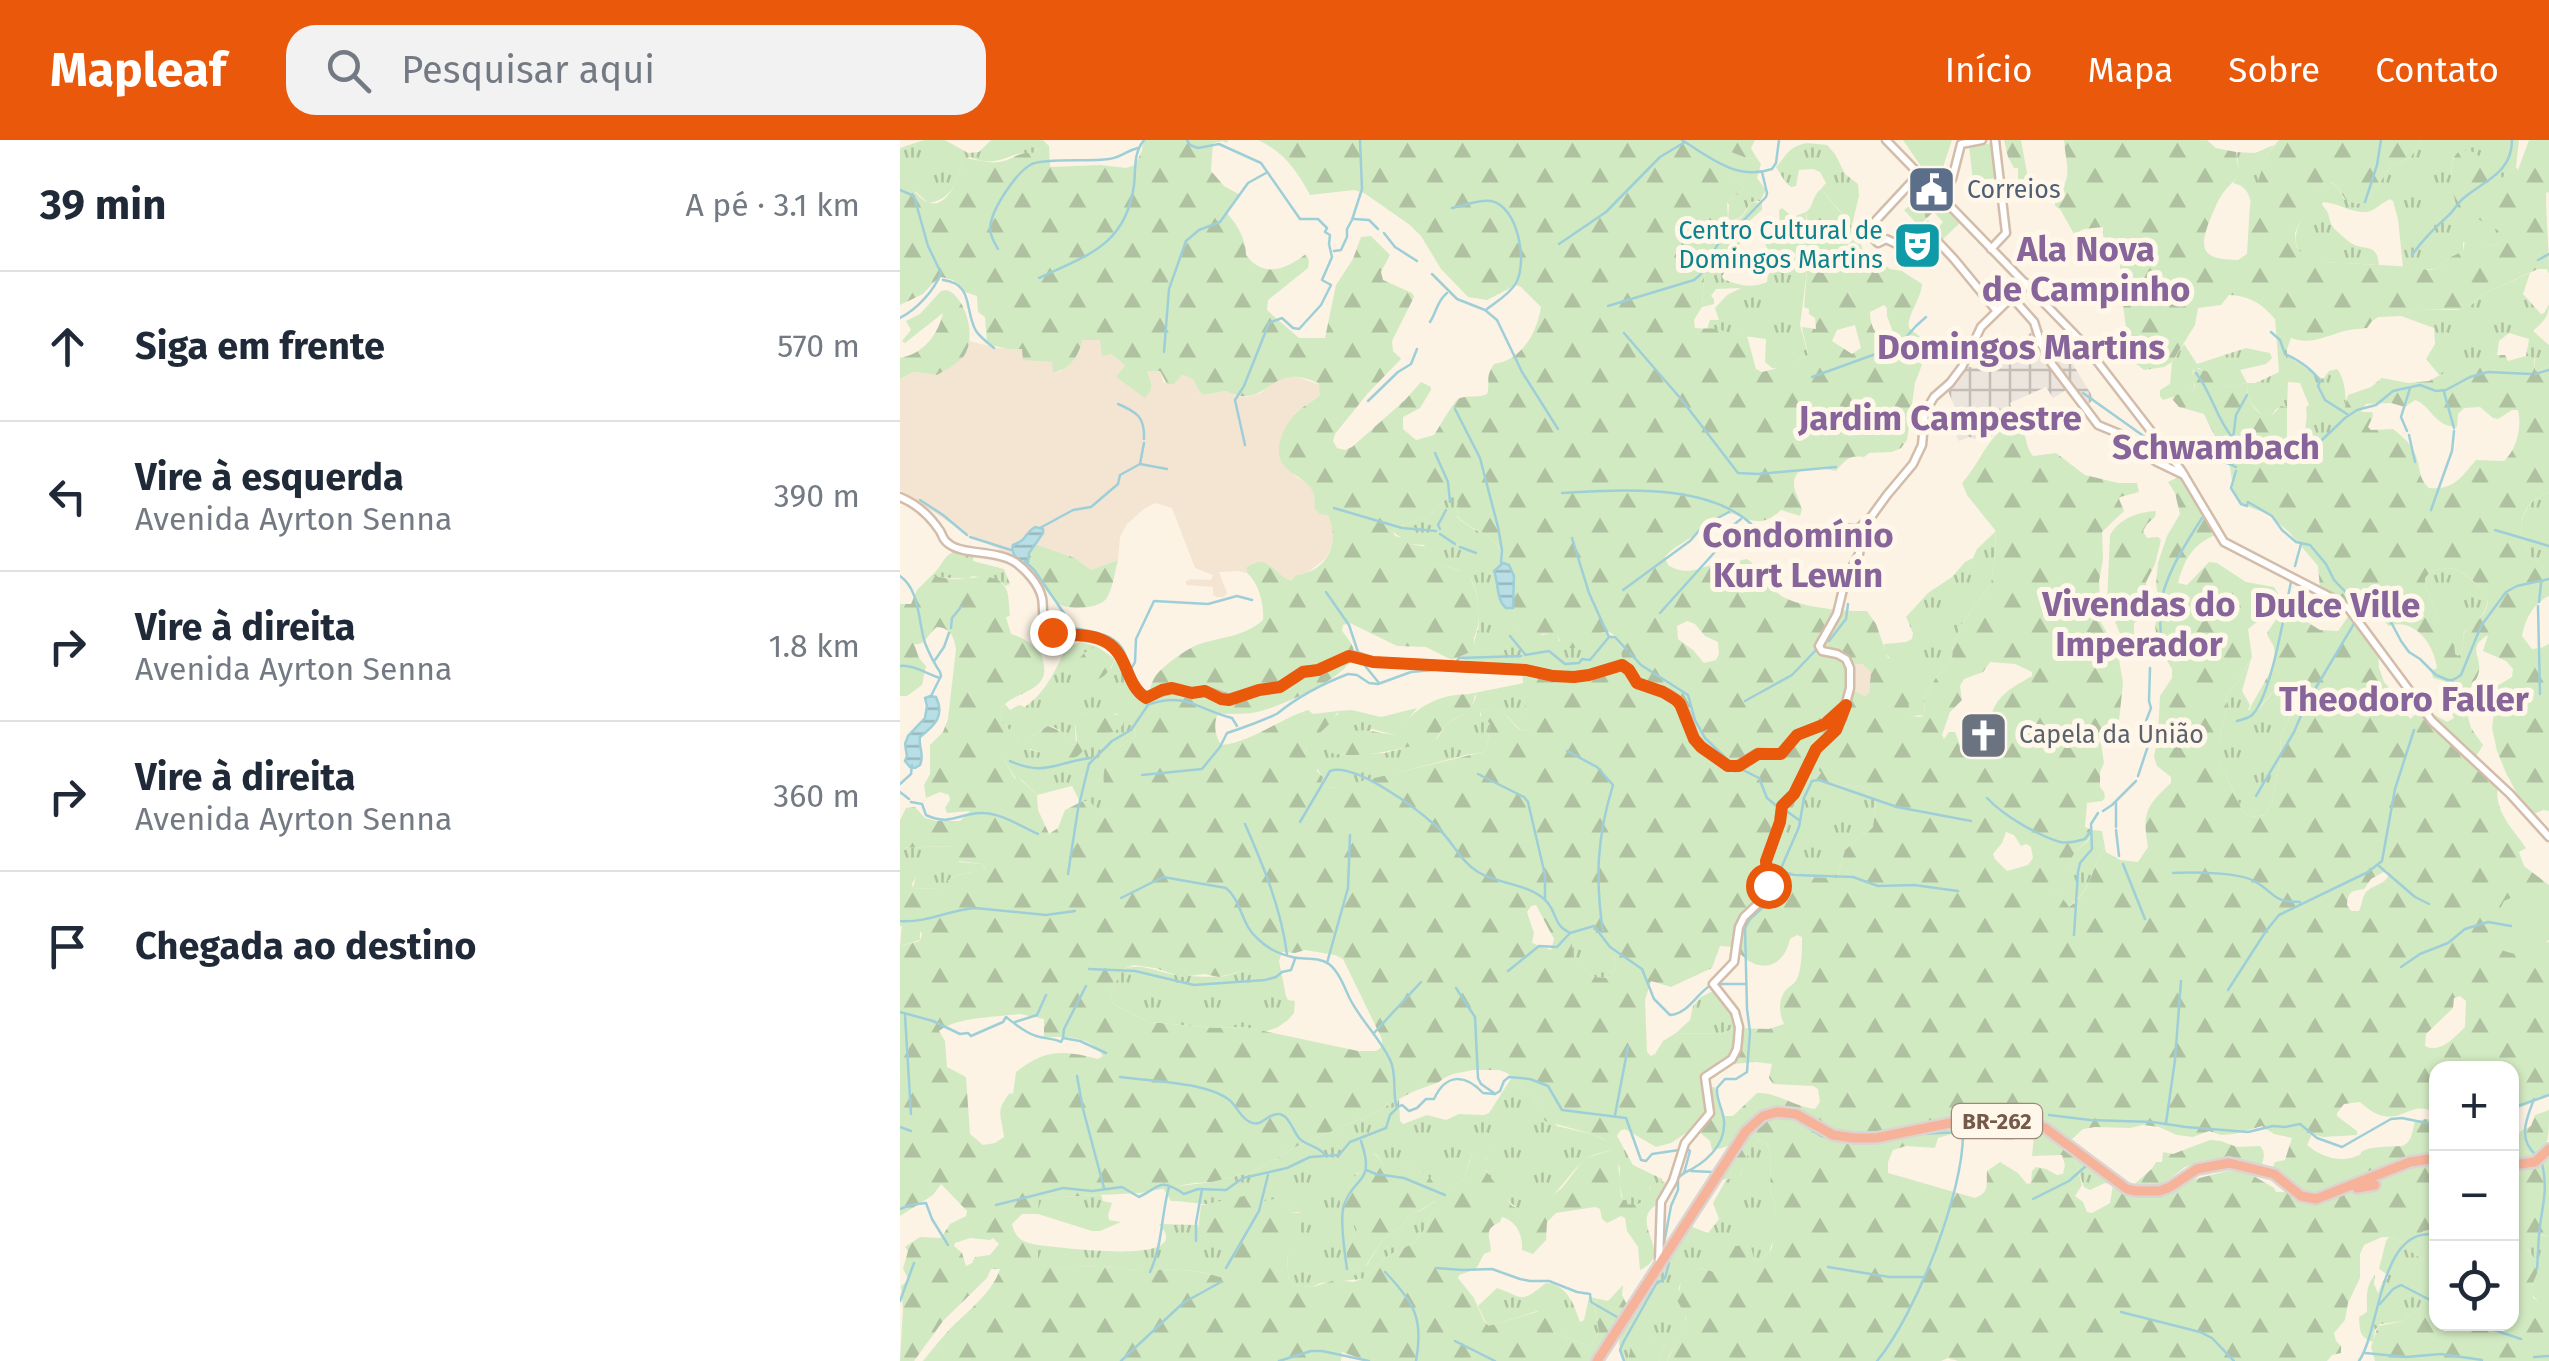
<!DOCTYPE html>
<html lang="pt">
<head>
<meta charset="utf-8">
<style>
	:root { --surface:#fff; --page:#f2f2f3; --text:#1f2937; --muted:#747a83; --line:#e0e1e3; --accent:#ea580c }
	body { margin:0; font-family:"Fira Sans",sans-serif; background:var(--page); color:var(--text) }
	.controls { position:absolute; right:30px; bottom:30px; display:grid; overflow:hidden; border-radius:20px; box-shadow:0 2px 8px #0004 }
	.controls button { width:90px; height:90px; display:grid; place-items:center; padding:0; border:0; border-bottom:2px solid var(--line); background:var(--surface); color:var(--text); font:50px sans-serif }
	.stop { position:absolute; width:30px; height:30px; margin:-22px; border:8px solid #ea580c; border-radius:50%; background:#fff }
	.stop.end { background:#ea580c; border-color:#fff; box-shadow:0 2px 10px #0008 }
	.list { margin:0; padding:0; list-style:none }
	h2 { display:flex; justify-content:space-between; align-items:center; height:130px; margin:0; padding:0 40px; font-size:42px }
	h2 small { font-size:32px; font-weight:400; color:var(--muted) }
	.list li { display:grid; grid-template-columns:65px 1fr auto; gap:30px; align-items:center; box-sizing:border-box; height:150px; padding:0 40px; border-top:2px solid var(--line) }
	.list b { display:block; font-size:38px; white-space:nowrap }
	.list p { margin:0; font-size:32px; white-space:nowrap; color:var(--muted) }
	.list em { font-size:32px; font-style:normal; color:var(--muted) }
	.icon { flex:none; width:55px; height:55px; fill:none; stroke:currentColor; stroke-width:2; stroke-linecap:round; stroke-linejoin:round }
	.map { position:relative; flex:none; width:1649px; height:1221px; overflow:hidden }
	header { display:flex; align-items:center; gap:60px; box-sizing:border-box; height:140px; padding:0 50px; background:var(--accent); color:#fff }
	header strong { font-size:48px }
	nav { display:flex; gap:55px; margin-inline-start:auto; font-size:35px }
	.search { width:700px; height:90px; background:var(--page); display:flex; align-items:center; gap:25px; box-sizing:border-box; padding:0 35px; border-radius:30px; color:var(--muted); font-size:38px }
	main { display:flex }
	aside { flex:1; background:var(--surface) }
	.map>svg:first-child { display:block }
	.residential { fill:#f4e5d2 }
	.industrial { fill:url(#industrial-grid) }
	.grass { fill:url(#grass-tufts); fill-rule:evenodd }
	.forest { fill:url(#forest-firs); fill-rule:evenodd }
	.cemetery { fill:url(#cemetery-stones) }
	.green { fill:#d2eac2 }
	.water { fill:url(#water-rules); stroke:#9ecfd8; stroke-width:2.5 }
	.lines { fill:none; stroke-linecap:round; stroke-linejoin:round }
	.stream { stroke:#9ecfd8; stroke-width:2.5 }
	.secondary-casing { stroke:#d3bcaa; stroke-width:11 }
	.highway-casing { stroke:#dbd4d0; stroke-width:14 }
	.secondary { stroke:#fff; stroke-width:6 }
	.highway { stroke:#f7b29a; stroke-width:9 }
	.route { stroke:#ea580c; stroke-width:12 }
	.labels { text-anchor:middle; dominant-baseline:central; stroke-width:10; stroke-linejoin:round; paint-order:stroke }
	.shield { fill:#fff7ea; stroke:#9e8879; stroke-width:2.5 }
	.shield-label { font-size:22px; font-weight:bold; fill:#755949 }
	.service-label { font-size:25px; fill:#4e5e75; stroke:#fff7ea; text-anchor:start }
	.culture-label { font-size:25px; fill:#0d838f; stroke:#fff7ea; text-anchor:end }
	.worship-label { font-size:25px; fill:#5b616d; stroke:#fff7ea; text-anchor:start }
	.district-label { font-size:35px; font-weight:bold; fill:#876499; stroke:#fff7ea }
</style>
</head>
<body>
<header>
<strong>Mapleaf</strong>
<div class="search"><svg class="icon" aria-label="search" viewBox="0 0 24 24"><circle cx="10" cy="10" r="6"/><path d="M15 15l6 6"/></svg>Pesquisar aqui</div>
<nav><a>Início</a><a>Mapa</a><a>Sobre</a><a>Contato</a></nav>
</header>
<main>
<aside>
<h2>39 min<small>A pé · 3.1 km</small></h2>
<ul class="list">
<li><svg class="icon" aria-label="ahead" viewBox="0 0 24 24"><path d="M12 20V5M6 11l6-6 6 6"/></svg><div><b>Siga em frente</b></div><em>570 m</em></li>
<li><svg class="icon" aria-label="left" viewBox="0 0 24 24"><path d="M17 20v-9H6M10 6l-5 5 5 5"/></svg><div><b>Vire à esquerda</b><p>Avenida Ayrton Senna</p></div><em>390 m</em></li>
<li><svg class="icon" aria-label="right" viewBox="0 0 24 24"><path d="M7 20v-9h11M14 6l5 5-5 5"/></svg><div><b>Vire à direita</b><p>Avenida Ayrton Senna</p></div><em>1.8 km</em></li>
<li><svg class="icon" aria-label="right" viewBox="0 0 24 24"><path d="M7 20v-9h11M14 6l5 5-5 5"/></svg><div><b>Vire à direita</b><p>Avenida Ayrton Senna</p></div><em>360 m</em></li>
<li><svg class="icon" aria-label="arrive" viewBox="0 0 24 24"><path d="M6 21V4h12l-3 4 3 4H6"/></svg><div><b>Chegada ao destino</b></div></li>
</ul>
</aside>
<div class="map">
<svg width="1649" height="1221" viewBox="0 0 1649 1221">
	<defs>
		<pattern id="industrial-grid" width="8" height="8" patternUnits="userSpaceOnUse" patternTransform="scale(2.5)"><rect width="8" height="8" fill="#ece5de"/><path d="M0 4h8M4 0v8" fill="none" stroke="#c4bdb6"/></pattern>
		<pattern id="grass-tufts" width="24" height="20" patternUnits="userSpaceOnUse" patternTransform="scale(2.5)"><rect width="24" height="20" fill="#d2eac2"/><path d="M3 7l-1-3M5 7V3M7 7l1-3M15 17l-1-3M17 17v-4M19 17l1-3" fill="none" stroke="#afc1a0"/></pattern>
		<pattern id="forest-firs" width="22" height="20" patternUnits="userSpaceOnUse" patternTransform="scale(2.5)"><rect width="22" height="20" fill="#d2eac2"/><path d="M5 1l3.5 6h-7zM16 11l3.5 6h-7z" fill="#afc1a0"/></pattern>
		<pattern id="cemetery-stones" width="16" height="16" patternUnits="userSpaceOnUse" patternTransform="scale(2.5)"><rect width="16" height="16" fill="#d2eac2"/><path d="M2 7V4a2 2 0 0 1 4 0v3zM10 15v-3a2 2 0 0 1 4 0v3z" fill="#afc1a0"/></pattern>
		<pattern id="water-rules" width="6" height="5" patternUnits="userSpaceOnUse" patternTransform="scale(2.5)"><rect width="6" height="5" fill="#b8dfe6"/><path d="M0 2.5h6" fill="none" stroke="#9ab8bc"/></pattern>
	</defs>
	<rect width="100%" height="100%" fill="#fcf3e4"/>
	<g class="residential">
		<polygon points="182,200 200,200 211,214 225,225 216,237 246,230 260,231 264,243 282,235 290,236 295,241 299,252 303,255 327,251 336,256 347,257 361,253 375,240 383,237 398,237 420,245 420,255 395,273 385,288 379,308 395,336 407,343 413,351 414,362 428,375 434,387 434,402 426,418 406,434 396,435 391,441 385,440 369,424 346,428 347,433 337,431 319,432 327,453 324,457 317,457 313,455 313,447 286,445 286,441 291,439 311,440 313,435 295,428 272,368 255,363 244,369 227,384 220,397 218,420 191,430 175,418 135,404 142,395 135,387 131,389 124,400 112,412 124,424 128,422 136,432 131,436 118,422 99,409 67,394 0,350 0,239 13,232 36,235 43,232 67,211 69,201 97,208 122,209 153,222 154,233 159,232 173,220"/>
		<polygon points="956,524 962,524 971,532 969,553 965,556 953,550 952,526"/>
	</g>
	<g class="industrial">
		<polygon points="1134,190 1143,214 1168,249 1153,258 1146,247 1110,263 1114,275 1113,281 1089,299 1083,301 1069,297 1059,301 1056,295 1060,293 1061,281 1047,249 1065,226 1075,228 1082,225 1084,228 1089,226 1092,232 1097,229 1095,224 1102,220 1101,217"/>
		<polygon points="1166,213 1194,259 1185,267 1151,220"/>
	</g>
	<g class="grass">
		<path d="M 24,0 L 45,0 L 68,13 L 79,12 L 91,0 L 143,0 L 149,6 L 136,9 L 134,13 C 108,10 100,30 70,17 L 62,22 C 58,42 51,60 28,63 L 16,52 L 8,50 L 0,57 L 0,8 Z"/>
		<path d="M 1522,0 L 1619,0 L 1616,27 L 1602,38 L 1593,35 L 1576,14 L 1553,18 L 1551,32 L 1553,40 L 1599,91 L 1599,102 C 1585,111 1579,101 1563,102 L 1563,111 L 1549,118 L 1536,129 L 1517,130 L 1503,127 L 1498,79 L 1493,61 L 1490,59 C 1481,63 1476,70 1467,72 C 1452,73 1438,63 1423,62 L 1422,65 C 1432,75 1427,78 1433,87 C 1433,88 1449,102 1451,103 C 1464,112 1477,101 1479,125 C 1461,123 1442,124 1424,122 C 1371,117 1406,68 1422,44 C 1435,38 1439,49 1444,59 L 1466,62 L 1492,25 L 1510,18 Z"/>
		<path d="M 907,3 L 927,5 L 935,14 L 945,34 L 958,44 L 959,56 L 952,85 L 966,116 L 963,116 L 946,131 C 933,132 919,126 907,131 L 900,185 L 908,215 L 882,228 L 872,228 L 865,222 L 866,199 L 828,194 L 816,189 L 806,192 L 810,180 L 819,180 L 815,168 L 827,155 L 841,148 L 816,149 L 811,156 L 814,159 L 814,164 L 802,167 L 805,124 L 814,110 L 827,117 L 835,119 L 822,136 L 823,139 C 838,145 851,149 867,142 L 868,133 L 874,129 L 865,103 L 880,88 L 879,70 L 882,68 L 893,77 L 906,72 L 906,81 L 915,93 L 929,93 L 946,84 L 946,78 L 921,49 L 926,43 L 920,32 L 913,29 L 899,30 L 896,46 L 891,47 L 886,43 L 876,27 C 888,14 888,7 907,3 Z"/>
		<path d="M 1374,5 L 1367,14 L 1351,64 C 1349,52 1345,46 1333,43 C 1340,35 1339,21 1336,12 L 1355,13 Z"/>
		<path d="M 821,7 L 849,19 L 856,17 L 861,24 L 857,38 L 866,50 L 860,61 L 851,62 C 843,73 844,80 828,80 L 829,65 L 827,62 L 844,49 L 817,18 L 815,15 Z"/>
		<path d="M 1630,133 L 1623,154 L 1641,174 L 1644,173 L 1649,164 C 1649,179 1642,182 1633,191 L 1649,205 L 1649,225 L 1638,232 L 1635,230 L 1635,219 L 1626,216 L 1629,199 L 1609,193 L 1599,201 L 1597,215 L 1540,236 L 1526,219 L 1535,204 L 1534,188 L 1501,176 L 1516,170 L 1556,170 L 1569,167 L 1583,154 Z"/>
		<path d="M 1375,177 L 1391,198 L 1387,209 L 1387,216 L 1423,239 L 1429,231 L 1437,229 C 1451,245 1446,291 1437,312 C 1429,316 1408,322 1399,319 C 1400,301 1409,287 1406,267 L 1409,265 L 1400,243 L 1388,242 L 1387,267 L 1385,266 L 1376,269 L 1371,276 L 1366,277 C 1352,267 1347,260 1347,243 L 1328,247 L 1299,228 L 1293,230 C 1291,238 1296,244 1294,250 L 1263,260 L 1260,256 L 1260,250 L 1270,244 L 1272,222 L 1284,204 L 1297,224 L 1346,208 L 1370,213 L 1372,218 L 1366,224 L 1340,230 L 1347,243 L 1356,243 L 1379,232 Z"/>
		<path d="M 1649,352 L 1649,437 L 1646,438 L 1642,425 C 1622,416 1615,385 1628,367 C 1633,359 1641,356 1649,352 Z"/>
		<path d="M 549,356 L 555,356 L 558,363 L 557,377 C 578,398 598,388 603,423 L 600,424 L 595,435 L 598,440 L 605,468 L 613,468 L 616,488 L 643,495 L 652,493 L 657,495 L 659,501 L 706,492 L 720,501 L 723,528 C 706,530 686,535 668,535 C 644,535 577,528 558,517 L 578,508 L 574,506 C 574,500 576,495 578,490 C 581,476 578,442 566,434 C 557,428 544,427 534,423 L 524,405 L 510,404 L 493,392 L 496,387 L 528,377 Z"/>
		<path d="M 1095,392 L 1096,408 L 1091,444 L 1061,485 L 1053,504 L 1052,519 L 1035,539 L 1025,557 L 1024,575 L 1012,576 C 1005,568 1008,557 1012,548 L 985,512 L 984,504 L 1006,502 L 1012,499 L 1013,493 L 1006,477 L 1028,453 L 1052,437 L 1065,422 L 1073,418 L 1077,409 Z"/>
		<path d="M 59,409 L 73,412 L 73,421 L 104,429 L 110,444 L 105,446 L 102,442 L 73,436 L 68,439 L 34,437 L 32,435 C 44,425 41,416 59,409 Z"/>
		<path d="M 1547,428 C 1565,428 1573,444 1588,452 C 1589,473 1579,480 1564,492 L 1562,512 L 1558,516 L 1555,515 L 1538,479 L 1525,444 L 1525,438 L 1531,431 Z"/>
		<path d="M 180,502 L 196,506 L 193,509 L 211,529 L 215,519 L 219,521 L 227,521 L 236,548 L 248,557 L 243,573 L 233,584 L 236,596 C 194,621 204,634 209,677 L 183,661 L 180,662 L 172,646 L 137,655 L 121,639 L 116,639 L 104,620 L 118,605 L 119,600 L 102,582 L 101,568 L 105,564 L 110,570 L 119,565 L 125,567 C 146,552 155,531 166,508 ZM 182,572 L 211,576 L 218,573 L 214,591 L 200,593 L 183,608 L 156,619 L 148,614 L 130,610 L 128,598 L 148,586 C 159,587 166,595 171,605 L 176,604 L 175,586 Z"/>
		<polygon points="1351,519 1342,551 1350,565 1348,570 1358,570 1380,544 1390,544 1394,552 1392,573 1381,595 1380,622 1372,663 1365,675 1352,677 1343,672 1319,620 1319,599 1326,574 1327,554 1338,542"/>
		<path d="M 624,543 L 625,566 L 632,591 L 621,590 C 604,576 607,566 581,570 L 580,576 L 588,580 L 590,584 L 587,608 L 583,612 L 566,615 L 450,645 L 433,648 L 419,646 L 423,637 L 405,612 L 409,602 L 438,574 L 438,571 L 452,570 L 481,577 L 517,568 L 495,595 L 472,589 L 441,615 L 485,613 L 537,599 C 539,596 543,588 546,585 C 558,576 571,572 576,557 L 575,554 L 569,554 Z"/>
		<polygon points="913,626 916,626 921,633 917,640 930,644 961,647 971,658 976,660 973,687 967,693 959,694 957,700 945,710 937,738 878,736 871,733 870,727 907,631"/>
		<path d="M 1192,690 L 1202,691 L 1205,708 C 1188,732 1194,749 1168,767 L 1155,748 L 1155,744 L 1175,712 L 1189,700 Z"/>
		<path d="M 54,706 L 59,722 L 83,724 L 85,731 C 68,732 51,733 41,749 L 13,748 L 16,736 L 0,735 L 0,708 Z"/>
		<polygon points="2,784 15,785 20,789 20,800 0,806"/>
		<path d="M 687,787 C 721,800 711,797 716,829 L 706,838 L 695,837 L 670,818 L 673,792 Z"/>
		<path d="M 379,821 L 386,856 L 388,860 L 395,861 L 394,873 L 388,880 L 378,887 L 365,892 L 345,887 L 315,888 L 249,882 L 213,864 L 210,853 L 223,829 C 243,822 258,833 277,835 C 290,836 314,838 325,836 C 343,831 361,824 379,821 Z"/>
		<path d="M 811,852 L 824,853 C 836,865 838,871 837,888 L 819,894 L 776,893 L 790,880 L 793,866 L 801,857 Z"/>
		<path d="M 612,937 L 633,956 L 638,966 L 657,986 L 692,994 L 704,1000 L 717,996 L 733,1025 L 762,1039 L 759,1050 L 755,1051 L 755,1047 L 750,1046 L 748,1058 C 740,1065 731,1068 723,1061 L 719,1041 L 720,1028 L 711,1010 C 701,1013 689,1015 682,1022 C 664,1039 650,1070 621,1069 C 611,1068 588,1038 586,1029 C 584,1019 589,1014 595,1008 L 572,1013 L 564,1038 L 543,1056 L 529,1078 L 527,1086 L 514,1103 L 489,1115 L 462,1139 L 420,1143 L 412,1147 L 394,1145 C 386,1135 389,1142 388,1130 C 385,1103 395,1109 400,1089 C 402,1082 401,1078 399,1072 L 391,1073 L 387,1064 C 359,1061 331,1065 303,1064 C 293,1063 282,1061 271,1061 L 263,1048 L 312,1042 L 353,1032 L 395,1007 L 472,974 L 499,959 L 500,981 L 503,984 L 527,975 L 546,980 L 559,974 L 584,975 L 589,973 ZM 470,1012 L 477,1015 L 484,1026 C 500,1027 510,1025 525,1034 L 535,1061 L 522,1070 L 512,1073 L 501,1087 L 483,1099 L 467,1125 L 453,1132 C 440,1115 450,1105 457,1090 L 452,1078 L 457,1033 L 463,1031 L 467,1026 L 464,1016 Z"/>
		<path d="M 856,1000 L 864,1001 L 868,1007 L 871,1021 L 870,1051 L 876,1066 L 875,1094 L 869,1113 L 857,1121 L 854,1119 L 850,1107 L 838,1106 L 817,1133 L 801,1128 C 760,1153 789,1151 785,1183 C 783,1198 772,1208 767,1221 L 759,1221 L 765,1205 L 749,1193 C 733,1198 731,1205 728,1221 L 724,1221 L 719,1204 L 720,1197 L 787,1085 L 808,1093 L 819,1079 L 813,1063 L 826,1040 L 841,1034 L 850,1007 Z"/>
		<polygon points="1172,1013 1217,1043 1214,1045 1205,1043 1190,1050 1184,1047"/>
		<polygon points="201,1055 203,1061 212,1063 208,1075 209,1080 221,1082 200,1091 192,1091 138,1074 138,1058"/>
		<path d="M 259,1084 L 298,1085 L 301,1097 L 326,1097 L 321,1137 C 291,1128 272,1130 241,1130 C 228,1130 215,1126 201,1126 C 179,1126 160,1131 138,1124 L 138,1105 C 152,1106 300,1128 259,1084 Z"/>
		<path d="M 1527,1090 L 1536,1091 L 1536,1152 L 1504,1181 L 1480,1184 L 1475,1190 L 1473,1202 C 1459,1197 1460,1191 1459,1177 L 1467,1172 C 1467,1158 1465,1146 1475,1135 L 1474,1144 L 1478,1153 L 1483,1141 L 1488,1138 L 1488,1135 L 1479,1129 L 1486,1101 L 1489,1097 L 1505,1103 L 1513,1113 L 1525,1121 L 1532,1115 L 1519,1101 L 1519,1095 Z"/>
		<path d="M 1633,1095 L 1649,1096 L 1649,1161 C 1618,1163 1640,1135 1633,1117 C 1631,1112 1626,1108 1623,1103 L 1626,1098 Z"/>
		<path d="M 646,1143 C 668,1145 674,1165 680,1182 L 684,1180 L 689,1157 L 699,1159 L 694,1163 L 699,1192 L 692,1205 L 686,1205 L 653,1192 L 651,1185 L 637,1171 L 590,1186 L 585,1181 L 578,1166 L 597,1148 C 624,1157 619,1165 646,1143 Z"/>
	</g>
	<g class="forest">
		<path d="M 243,0 L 329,0 L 326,3 L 323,1 L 313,3 L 311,31 L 324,46 L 340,55 L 327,73 C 338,86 346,99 346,115 C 364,139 386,129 406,114 L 409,121 L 408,128 L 368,160 L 367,170 L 399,198 L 425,198 L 436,145 L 453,119 L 461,97 L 471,96 L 490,115 L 481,132 L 483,140 L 512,153 L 514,157 L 492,201 L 493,211 L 501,219 L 468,253 L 435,294 L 433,301 L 437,308 L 445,310 L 452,307 L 505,260 L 521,242 L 531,247 L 531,250 L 520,268 L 503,277 L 503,289 L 516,300 L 534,295 C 540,287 553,261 560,258 C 569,255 578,258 587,254 C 591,241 584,239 594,224 C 621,221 637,193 641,167 L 621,147 L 616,145 L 587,160 L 568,157 L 541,129 L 521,96 L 510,85 L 464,53 L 454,50 L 410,55 C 397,31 384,12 358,0 L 855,0 L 851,8 L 856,17 L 849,19 L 821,8 L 815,15 L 844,49 L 827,62 L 828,80 C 844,82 844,73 851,62 L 862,63 L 862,70 L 846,84 L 842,91 L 841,102 L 832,116 L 827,117 L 815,110 L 805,124 L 802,167 L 794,180 L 795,188 C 803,189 809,188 817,189 C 827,191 836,196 847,196 L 856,229 L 862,232 C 877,228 892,224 908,215 C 908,210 903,196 902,187 L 916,189 L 915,178 L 909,174 L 909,169 L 904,167 L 907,131 L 910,127 C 922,127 933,132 946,131 L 963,116 L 974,116 L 990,129 L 1002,131 L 1022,144 C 1022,157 1006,177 1009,188 C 1010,189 1021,197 1023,199 L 1025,217 L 1015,243 L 1007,300 L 1001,308 L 992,312 L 969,313 L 964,317 C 948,315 946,320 936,331 C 922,328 894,322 894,344 C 894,352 900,361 902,369 L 900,376 L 881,370 C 846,402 835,351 811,387 L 803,387 C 792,400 774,405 765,417 L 768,425 C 786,436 796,429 815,424 C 825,422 837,422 847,419 C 861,429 867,445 880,455 C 896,467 947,472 967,471 L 976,484 L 988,518 L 1011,524 C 1012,528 1014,535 1014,539 C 1013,554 1004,561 1012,576 L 1020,577 L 1024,575 L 1025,557 L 1035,539 L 1052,519 L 1053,504 L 1061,485 L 1091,444 L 1096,408 L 1095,390 L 1067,355 L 1062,343 C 1083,320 1086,294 1118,280 C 1127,290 1124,306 1133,316 L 1156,313 L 1185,335 L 1218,343 L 1237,343 L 1239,352 L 1220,357 L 1219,359 L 1224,371 L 1202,392 L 1203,419 L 1199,441 L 1201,482 L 1218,514 L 1223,543 L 1219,581 L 1206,594 L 1201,603 L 1204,623 L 1200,632 L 1200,647 L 1204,652 L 1205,658 L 1202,661 L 1187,663 L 1185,687 L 1192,690 L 1189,699 L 1175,712 L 1156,744 L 1155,748 L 1169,767 C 1194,749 1188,732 1205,708 L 1206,712 L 1220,720 L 1238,722 L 1248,707 C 1242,673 1246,666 1271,643 L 1271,637 L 1257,626 L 1254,617 L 1258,594 L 1260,556 L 1272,538 L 1272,529 L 1267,521 L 1260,520 L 1255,486 L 1260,464 L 1256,444 L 1258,423 L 1267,396 L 1280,374 L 1275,353 L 1268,342 L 1282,335 L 1315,395 C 1292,405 1284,420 1278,443 L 1287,445 L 1309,422 L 1317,423 L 1346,442 L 1374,447 L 1383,462 L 1393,464 L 1406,461 L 1409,464 L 1407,482 L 1420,490 L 1438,491 L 1450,474 L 1478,513 L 1479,528 L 1484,542 L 1497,556 L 1510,579 L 1519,571 L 1523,572 L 1574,626 L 1598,644 C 1593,671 1612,687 1626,708 L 1619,712 L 1624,726 L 1649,745 L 1649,758 L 1626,806 L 1649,802 L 1649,956 L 1612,971 L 1612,928 L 1536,928 L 1536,974 C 1509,954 1498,998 1460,962 L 1444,964 L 1437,973 L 1437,976 L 1457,991 L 1457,995 L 1423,997 L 1412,994 L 1407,1005 C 1419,1015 1437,1023 1454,1017 C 1467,1013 1455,1013 1468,1009 C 1478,1006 1491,1007 1502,1006 C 1513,1002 1512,990 1515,981 L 1526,979 L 1536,980 L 1536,992 L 1529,998 L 1530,1016 L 1423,1055 C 1393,1056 1396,1039 1372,1029 L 1375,1022 L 1385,1020 L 1392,998 L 1374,994 L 1362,986 L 1334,994 L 1321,995 L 1309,991 L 1293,997 L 1277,995 L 1259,987 L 1243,985 L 1230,988 L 1195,987 L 1183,989 L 1169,1002 C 1157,995 1142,983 1129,979 C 1093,968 1056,982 1021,987 C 997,991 969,994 944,993 C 918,991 899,963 872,967 C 850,971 847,992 833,1003 C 828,1007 817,1009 812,1010 L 810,1001 L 794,988 L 771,1003 L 756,1007 L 725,989 L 720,991 L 717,996 L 705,1000 L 692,994 L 645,981 L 633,956 L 607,933 L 599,930 L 573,930 L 553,934 L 544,938 L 539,942 L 512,952 L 472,974 L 395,1007 L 353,1032 L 312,1042 L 294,1043 L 240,1053 L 139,1058 L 138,1074 L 122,1074 L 112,1084 C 116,1100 123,1102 138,1105 L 138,1123 C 160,1131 179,1126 201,1126 C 215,1126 228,1130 241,1130 C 271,1130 291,1128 320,1137 L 321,1112 L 325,1097 L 301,1097 L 298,1091 L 301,1065 L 354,1054 L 363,1061 L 379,1058 L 387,1064 L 391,1073 L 400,1073 C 401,1079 402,1084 400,1090 C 395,1110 385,1104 388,1130 C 389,1142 386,1135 394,1145 L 412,1147 L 436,1140 L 453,1142 L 462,1139 L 489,1115 L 514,1103 L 527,1086 L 529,1078 L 542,1056 L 564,1038 L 575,1005 L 581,1001 L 593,1000 L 596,1003 L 595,1008 L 586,1019 L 586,1031 L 612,1066 L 621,1069 L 642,1063 L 662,1048 L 684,1019 L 711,1010 L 717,1013 L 721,1057 L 727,1064 C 744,1067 747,1058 751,1045 L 754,1044 L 757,1051 L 761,1042 L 764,1041 L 765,1043 L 759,1063 C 724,1083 778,1112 740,1130 L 738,1107 L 727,1091 L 725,1078 L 721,1076 L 707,1083 L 702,1079 L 700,1069 L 695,1067 L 656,1073 L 647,1082 L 646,1100 L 633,1114 L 622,1110 C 623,1096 617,1081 602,1077 L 600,1082 C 583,1090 590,1095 591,1111 L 584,1114 L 576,1129 L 559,1135 L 558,1138 L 574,1158 L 584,1181 L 589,1186 L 643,1170 L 651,1179 L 653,1192 L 686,1205 L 692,1205 L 699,1192 L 694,1163 L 699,1159 L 708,1161 L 723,1145 L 722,1155 L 728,1167 L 699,1221 L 468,1221 L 442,1212 L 441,1221 L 23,1221 C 31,1211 40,1200 49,1190 C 66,1172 92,1154 100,1129 L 91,1129 L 87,1138 L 43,1181 L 14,1221 L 0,1221 L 3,1170 L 1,1146 L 9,1140 L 3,1129 L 8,1111 L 5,1107 L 20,1097 L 41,1098 L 50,1084 L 66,1076 L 67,1071 L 41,1044 L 33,1055 L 0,1076 L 0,806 L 20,801 L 22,794 L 15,785 L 0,786 L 0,735 L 17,735 L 12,744 L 13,748 L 40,749 C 51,733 68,733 85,730 L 83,724 L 50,720 L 48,714 L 53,706 L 0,708 L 0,680 L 6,668 L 15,667 L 25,678 L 36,681 L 60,681 L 70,671 L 47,673 L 45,668 L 50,660 L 49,655 L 40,652 L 26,658 L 24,645 L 30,634 L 30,605 L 43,592 L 48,579 L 56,509 C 54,497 51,488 37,487 C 28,493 26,506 14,504 L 19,518 L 26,526 L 22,545 L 7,556 L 0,556 L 0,464 L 11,464 L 17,450 L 32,435 C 40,438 55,440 64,439 C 78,437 100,432 107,451 C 109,458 109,468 110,476 L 106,477 L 111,494 C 121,496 139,507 142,517 C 154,553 116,549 101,568 L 102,582 L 119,600 L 119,605 L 104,620 L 115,639 L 120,639 L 137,655 L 138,670 L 149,694 L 158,688 L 165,670 L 183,661 L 189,661 L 201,672 L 208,676 C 203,634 194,621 236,596 L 232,579 C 251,573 245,547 258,533 C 266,524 285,510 297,505 C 320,497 344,497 363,480 C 364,464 359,443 347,433 L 346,428 C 369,411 373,435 391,441 L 396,435 C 427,432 441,403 428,375 L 420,374 L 415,369 C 414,361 415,352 409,346 C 403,338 391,334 384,326 C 372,312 383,287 394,275 C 401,267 412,262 420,255 L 419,244 C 370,218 367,273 326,251 L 303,255 C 293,247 300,238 282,235 L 274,244 L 267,244 L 260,231 L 247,231 C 250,243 256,246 245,258 L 216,237 L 225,225 L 211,214 L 202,216 L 200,200 L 182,200 C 179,216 170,229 153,233 L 152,222 L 123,220 L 122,209 L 108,209 L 87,204 L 85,177 L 78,172 L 77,156 L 65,152 L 53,140 L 41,137 L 34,142 L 23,154 L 0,165 L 0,57 L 8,50 L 12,50 C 16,53 20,58 25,61 C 47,74 62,33 62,18 C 74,18 86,24 99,22 C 113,20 118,11 133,13 C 136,8 143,6 149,6 L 150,27 L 201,25 L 226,28 L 235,25 L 242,11 ZM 984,165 L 987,168 L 987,176 L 994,195 L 988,200 C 975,198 970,184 970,172 ZM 955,185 L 961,208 L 952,214 L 932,201 L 937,190 ZM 549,356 L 555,357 L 558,363 L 557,376 C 578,398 598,388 603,423 L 606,424 C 618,444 610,466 616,488 C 630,499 642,491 657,495 C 673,527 688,491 707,492 C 713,492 717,498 720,502 L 723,527 L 670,535 L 622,530 L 625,566 L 631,591 L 620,590 C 604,576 607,566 581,570 L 581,578 L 586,579 L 590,584 L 587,608 L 583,612 L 433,648 L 420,646 L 423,637 L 417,631 C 417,620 417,614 405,611 C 411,596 431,588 438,571 L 413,574 L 408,570 C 379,579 352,602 322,605 C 315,598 313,583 318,574 C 331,573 344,575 357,572 C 377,568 456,535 454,511 C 453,504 446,496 442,491 L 443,485 L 450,483 L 497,506 L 526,507 L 552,520 L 579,508 L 574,506 C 574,489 573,505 577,489 C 582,473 577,447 567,433 L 534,423 L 527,407 L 510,404 L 507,399 L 495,396 L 493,392 L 496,387 L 528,377 ZM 1376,474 L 1377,478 L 1367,493 C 1368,499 1373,503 1374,508 C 1379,528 1354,555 1349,572 L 1357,570 L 1380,544 L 1390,544 L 1394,552 L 1392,573 L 1381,595 L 1380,622 L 1372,663 L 1365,675 L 1352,677 L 1343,672 L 1319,620 L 1319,599 L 1326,574 L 1327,554 L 1338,542 L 1352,517 L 1348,489 L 1366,475 ZM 787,481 L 795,484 L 805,496 L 818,502 L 819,514 L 816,520 L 804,523 L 793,510 L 778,499 L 777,486 ZM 1090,522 L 1115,524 L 1132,532 L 1132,536 C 1119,544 1108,548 1098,561 C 1087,577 1086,601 1067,610 L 1060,605 L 1055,592 L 1049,592 L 1044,599 L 1042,595 L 1050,572 L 1062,560 L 1060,546 L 1064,539 L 1083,532 ZM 956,524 L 962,524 L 971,532 L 969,553 L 965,556 L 951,549 L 952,526 ZM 913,626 L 916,626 L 921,633 L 916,640 L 930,644 L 961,647 L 971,658 L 976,661 L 973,687 L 967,693 L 959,694 L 957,700 L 945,710 L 937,738 L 878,736 L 872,733 L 870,727 L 907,631 ZM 1106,692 L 1114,695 L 1121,706 L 1126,704 L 1131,707 L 1133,718 L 1128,725 L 1107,731 L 1095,719 L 1093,714 L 1102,703 ZM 1487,730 L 1489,735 C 1484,745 1475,744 1467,751 C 1462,756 1462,765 1459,771 L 1451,771 L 1447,765 C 1448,751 1452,751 1464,749 L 1471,739 ZM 636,765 L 654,799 L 651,810 L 632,803 L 634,793 L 627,772 L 631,766 ZM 687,787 C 720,800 711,797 716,829 L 706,838 L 695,837 L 671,818 L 673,792 ZM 897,795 L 902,797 C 902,809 902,828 897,839 C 893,846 890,845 885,851 C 878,861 879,873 884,884 L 869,889 L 837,888 L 819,894 L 776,893 L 763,901 L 755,914 L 751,916 L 747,912 L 745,860 L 751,841 L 771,847 L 812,828 L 820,806 L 835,807 C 853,834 883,832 890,799 ZM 405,810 L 435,815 L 443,819 L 482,899 L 482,907 L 476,911 L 458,911 L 345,887 L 315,888 L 249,882 L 213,864 L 210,853 L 223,829 L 234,825 L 255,828 L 282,837 L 304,834 L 319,837 L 379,821 L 382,812 L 395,813 ZM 1560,856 L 1566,861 L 1565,887 C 1554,898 1540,914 1525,906 L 1526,894 L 1553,868 L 1554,858 ZM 120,874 L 144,879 L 144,897 C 166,897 190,895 203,916 L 198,919 C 163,910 145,909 116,932 L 113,954 L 110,953 C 94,972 102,976 104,997 L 95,1003 L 83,1005 L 70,994 L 66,937 L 47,927 L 45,901 L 39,891 C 56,877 97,877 120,874 ZM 856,922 L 872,924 L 869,938 L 873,944 L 913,946 L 918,949 L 920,962 L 915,969 C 894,967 877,952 857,953 L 833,976 L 824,976 L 816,950 L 814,947 L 805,947 L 808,934 L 824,930 L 833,924 ZM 70,1098 L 90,1100 L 93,1098 L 99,1104 L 90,1115 L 75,1117 L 72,1123 L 66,1126 L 62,1113 L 54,1106 L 55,1103 Z"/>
		<polygon points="1003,0 1052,0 1040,36 1031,37 1020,25"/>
		<polygon points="1104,0 1121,0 1128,39 1124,45 1118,46 1118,28 1114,28 1108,17"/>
		<path d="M 1164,0 L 1307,0 L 1316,8 L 1336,12 L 1339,34 C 1335,41 1328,46 1323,53 C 1317,61 1313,73 1309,82 C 1297,114 1307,119 1338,120 L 1347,114 L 1350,65 L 1367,14 L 1379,0 L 1522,0 L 1510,18 L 1492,25 L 1466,62 L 1457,64 L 1447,61 C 1439,53 1438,37 1422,44 L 1400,81 L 1395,93 L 1396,106 L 1404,116 L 1424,122 L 1499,126 L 1530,130 L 1536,129 L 1549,118 L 1563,111 L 1565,101 C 1579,100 1586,111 1599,102 L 1599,91 L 1557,67 C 1552,54 1542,0 1573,12 C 1586,18 1587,34 1602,38 L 1616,27 L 1618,30 L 1629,0 L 1649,0 L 1649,52 L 1646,53 C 1646,80 1649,106 1649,134 L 1647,129 L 1638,129 L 1583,154 L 1569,167 L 1563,169 L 1516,170 L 1502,176 L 1478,177 L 1472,181 L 1467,188 C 1459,189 1450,189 1441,192 C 1424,197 1409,205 1391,198 C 1371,176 1362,156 1329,155 L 1321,165 L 1298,168 L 1295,185 L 1272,222 L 1264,227 L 1244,230 L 1230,219 L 1223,165 L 1220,162 L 1210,166 L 1208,156 L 1217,155 C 1219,139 1222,123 1219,107 L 1203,96 L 1203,87 L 1184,89 L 1174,94 L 1160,69 L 1155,66 L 1155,59 C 1174,36 1166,27 1164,0 Z"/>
		<path d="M 921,49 L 947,80 L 946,84 C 933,91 920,99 908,88 L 906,72 C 914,67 912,55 921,49 Z"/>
		<path d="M 47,150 C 66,157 77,198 64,216 C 57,224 46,230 37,235 L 13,232 L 0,239 L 0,218 C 23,214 38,195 43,173 L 5,203 L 2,201 L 11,190 L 6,181 L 20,174 L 41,151 Z"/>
		<path d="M 1596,215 L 1605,215 L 1608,221 L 1626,216 L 1634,218 L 1635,230 L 1638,232 L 1649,225 L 1649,352 C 1641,356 1633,359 1628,366 C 1615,385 1622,416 1642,425 L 1647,437 L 1649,437 L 1649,456 C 1633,463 1625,480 1622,496 L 1632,509 L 1641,508 L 1649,504 L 1649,671 L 1643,670 L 1631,675 L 1624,667 L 1606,633 L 1597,611 L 1592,588 L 1597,546 L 1612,537 L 1613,529 L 1606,521 L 1583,511 L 1588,495 C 1565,509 1584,516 1578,535 C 1576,542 1567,551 1563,558 L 1571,588 L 1583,605 L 1575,618 L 1534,580 L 1535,575 L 1547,582 L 1554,578 L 1543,555 L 1550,547 L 1550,543 L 1533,538 L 1531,531 L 1537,528 C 1534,504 1514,477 1489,486 L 1476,474 L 1458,471 L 1420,448 L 1418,426 L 1389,392 L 1368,374 L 1339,363 L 1333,348 L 1330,327 L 1304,274 L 1279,267 L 1272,259 L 1276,255 L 1294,250 L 1295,245 L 1291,238 L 1295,228 L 1309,232 L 1328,247 L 1347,243 C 1346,257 1354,276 1371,276 L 1381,266 L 1387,267 L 1387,298 L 1390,302 L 1399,302 L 1399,319 L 1405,321 L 1437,312 C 1445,293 1442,273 1448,255 L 1471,247 L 1482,238 L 1508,243 L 1529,241 L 1546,232 ZM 1515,260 C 1532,266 1533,286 1557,287 L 1558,274 L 1564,268 L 1580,267 L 1593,278 L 1598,279 L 1612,270 L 1618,270 C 1622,287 1617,309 1604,321 L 1576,320 C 1561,337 1555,350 1529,348 C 1518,338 1521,329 1516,316 C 1512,304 1502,296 1493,289 L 1471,290 L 1468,287 L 1473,276 L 1472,272 L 1461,272 L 1466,264 L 1491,263 L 1505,267 ZM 1547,428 C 1565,428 1574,444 1588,453 C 1589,478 1578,477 1564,493 L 1562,512 L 1558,516 L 1555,514 L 1553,486 L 1538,479 L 1525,444 L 1525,438 L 1531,431 Z"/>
		<path d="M 1256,371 L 1255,377 L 1247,384 L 1243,391 L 1247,398 L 1258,397 L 1261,400 L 1255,424 L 1246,442 L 1247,469 L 1243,478 L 1234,483 L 1234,500 L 1230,503 L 1224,503 L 1207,463 L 1210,395 C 1220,378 1238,372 1256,371 Z"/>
		<path d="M 135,404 L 175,418 L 191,430 L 218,420 C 215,431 213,449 206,459 C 199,469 169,470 159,464 C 151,460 128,426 128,418 C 128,411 131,409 135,404 Z"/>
		<path d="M 196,506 L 215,519 C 210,530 204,541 190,540 L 182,529 L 180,518 L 184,513 Z"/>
		<path d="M 575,554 C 573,574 558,574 545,586 C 540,591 538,597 534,602 C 501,607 466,620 431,613 L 429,609 C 451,582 465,591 495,595 C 514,567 538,553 575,554 Z"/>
		<polygon points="216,564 222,566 225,570 223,585 214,592 200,594 178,616 169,620 161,621 128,608 128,598 148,586 163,592 171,604 174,605 177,600 175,581 177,573 182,572 217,575 218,573 211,568"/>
		<path d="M 1649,970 C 1649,1006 1649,1018 1612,1023 L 1612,1001 L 1621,991 L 1631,986 L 1635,975 Z"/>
		<path d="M 886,972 L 947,998 L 1057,984 L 1055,993 L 1038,998 L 1035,1008 L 1006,1006 L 993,1010 L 988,1022 L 988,1033 L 1075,1058 C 1090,1052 1086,1045 1087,1031 L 1100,1022 L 1118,1033 L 1127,1044 L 1131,1043 L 1132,1031 L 1136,1027 L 1146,1029 L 1157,1035 L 1163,1034 L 1165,1025 L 1162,1015 L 1132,1016 L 1134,996 L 1116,994 L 1114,1000 C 1105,1000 1098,1001 1092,994 L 1098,980 L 1143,988 L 1173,1013 L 1182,1045 L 1175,1056 L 1183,1062 L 1187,1072 L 1192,1073 L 1210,1063 L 1213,1045 L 1217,1043 L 1237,1054 L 1331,1030 L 1347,1032 L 1374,1048 L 1376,1052 L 1393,1052 L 1399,1056 L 1435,1056 L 1511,1026 L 1536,1020 L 1536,1091 L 1527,1090 L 1522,1092 L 1519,1100 L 1535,1117 L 1536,1122 L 1525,1121 L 1510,1111 L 1505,1103 L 1489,1097 L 1482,1097 L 1464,1105 L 1460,1114 L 1460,1138 L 1448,1163 L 1445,1180 L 1434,1193 L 1436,1201 L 1441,1206 L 1441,1213 L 1432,1215 L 1427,1221 L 1058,1221 L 1048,1218 L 1041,1221 L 767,1221 L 783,1191 L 786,1177 L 777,1160 L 782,1139 L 801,1128 L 817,1133 C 826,1115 826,1101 851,1107 L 854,1119 L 857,1121 L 869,1113 L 872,1108 L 876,1066 L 870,1051 L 871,1021 L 868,1007 L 864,1001 L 857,1000 C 845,1010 848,1026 838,1037 L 815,1041 L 861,977 Z"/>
		<path d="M 1310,1000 L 1321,1001 L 1337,1007 L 1360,1006 C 1366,1012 1364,1019 1361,1026 L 1325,1019 L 1305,1020 L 1285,1027 L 1259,1047 L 1232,1047 C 1240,1037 1251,1033 1256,1022 L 1262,1022 L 1263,1012 L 1273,1014 Z"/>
		<path d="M 470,1011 L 477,1016 L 484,1026 C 508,1025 539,1029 536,1060 L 521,1070 L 512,1073 L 501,1087 L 483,1099 L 463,1130 L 453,1132 C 440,1115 450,1106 457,1089 C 453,1080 446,1077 442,1068 C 432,1050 457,1035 467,1026 L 464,1016 Z"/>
		<path d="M 1649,1014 L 1649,1096 C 1640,1095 1628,1093 1623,1103 L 1633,1117 L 1638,1131 L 1632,1145 L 1633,1158 L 1640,1161 L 1649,1161 L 1649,1221 L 1475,1221 L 1471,1207 L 1478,1186 L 1504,1181 L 1536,1152 L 1536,1184 L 1612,1184 L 1612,1027 Z"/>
		<polygon points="741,1193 749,1193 759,1200 764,1197 765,1205 759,1221 728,1221 731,1205"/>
	</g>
	<polygon class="cemetery" points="1026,54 1034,62 1030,67 1034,71 1019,86 1004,70"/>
	<g class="green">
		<polygon points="1093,3 1096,38 1073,41 1069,6"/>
		<polygon points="1045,63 1062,81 1041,101 1024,84 1028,80 1034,87 1036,85 1039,87 1043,82 1034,72"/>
		<path d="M 1632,748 L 1649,748 L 1649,800 C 1626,818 1626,818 1598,809 L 1588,793 L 1604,761 Z"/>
	</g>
	<g class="water">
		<path d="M 135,387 L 143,389 L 143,393 L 129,413 L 128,422 L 124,424 C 118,419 110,414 113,405 C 129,399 124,393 135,387 Z"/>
		<path d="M 603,423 L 609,425 L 614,436 L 613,468 L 606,468 C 596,460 599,444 594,431 Z"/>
		<path d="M 30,556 L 36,557 C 45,576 35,585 20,597 C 18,607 25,614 20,625 L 15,628 L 10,627 L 5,621 L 7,616 L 5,604 L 8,596 L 25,578 L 27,566 L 25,558 Z"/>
	</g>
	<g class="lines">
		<g class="stream">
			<polyline points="287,0 290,5 298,8 319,4 361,23 400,79 418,79 427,88 425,92 430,95 429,104 432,117 422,140 431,145 421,165 399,189 393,188 382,178 369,183 344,246 335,260 345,305"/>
			<path d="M 782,0 C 810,18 838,41 872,29 L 876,23 L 879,0"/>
			<path d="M 0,50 L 14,56 L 28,106 L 41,133 C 34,151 17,169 0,178"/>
			<polyline points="1465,62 1477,25 1481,0"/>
			<path d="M 552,68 C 564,66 579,59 591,61 C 618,66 628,122 616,143 C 610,154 596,162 587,169"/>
			<polyline points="454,79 469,80 478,89"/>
			<polyline points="484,93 495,107 517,121"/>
			<polyline points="659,104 706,72 760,17 785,2"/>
			<path d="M 98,109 C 94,102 90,96 90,88 C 91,70 116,32 132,24 C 145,18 191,22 209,19 C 220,18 228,10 238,8"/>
			<polyline points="434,111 441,110 447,97 447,89 452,80 462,49 460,0"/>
			<path d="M 1512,115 C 1523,99 1535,88 1549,75 C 1555,69 1558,62 1565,57 C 1586,40 1612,32 1612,0"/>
			<polyline points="1638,120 1649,114"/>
			<polyline points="532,134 557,159 585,170 597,180 622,232 658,289"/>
			<path d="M 139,138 C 188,115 226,105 234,45 C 236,28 233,14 244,0"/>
			<path d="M 43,140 C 74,144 64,169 76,191 C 81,198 88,203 94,208"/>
			<polyline points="708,166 794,140 800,135 821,99 843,81 866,57 867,53 862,32"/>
			<path d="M 530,182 C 537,171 537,161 547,153"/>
			<path d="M 1371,192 L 1380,200 L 1385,214 C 1398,220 1412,229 1420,241 L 1418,246 L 1425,260 L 1447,274"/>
			<polyline points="724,193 781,259 838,333 858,334 936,327"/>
			<polyline points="264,212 269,149 286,101 299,90 320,82 348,43 366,33"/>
			<path d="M 1296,233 C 1312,253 1316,278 1332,297"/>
			<polyline points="1635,234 1649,230"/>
			<polyline points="912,237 998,206 1016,186 1026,177"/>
			<polyline points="1544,252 1554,288"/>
			<polyline points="1183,253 1259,307"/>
			<polyline points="468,261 498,232 511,224 517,209"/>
			<path d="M 218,264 C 237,272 245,277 244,299"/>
			<polyline points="555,269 580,318 598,387 602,410 601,423"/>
			<polyline points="1507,291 1501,277 1510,248"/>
			<polyline points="1509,295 1515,322"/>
			<path d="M 1273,308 C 1287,309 1296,316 1309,319 C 1320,322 1326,321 1336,327"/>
			<polyline points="535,313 548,342 550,362"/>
			<polyline points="1401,320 1445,278 1457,270 1476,265 1493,251 1520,245 1536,251 1546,250 1570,237 1588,232 1631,234"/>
			<polyline points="1330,323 1336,275 1347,255"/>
			<polyline points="240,324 267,329"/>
			<polyline points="1336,331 1331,348 1341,364 1347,366 1348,362 1372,376 1382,390 1396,402 1410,405 1426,424 1434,440 1459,466 1478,470 1492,484 1501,501 1509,512 1520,519 1536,535 1548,540 1553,540 1561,535 1581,486 1606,452 1617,446 1649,439"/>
			<path d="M 662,353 C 722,350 817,341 860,393"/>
			<polyline points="20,360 43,375 67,395"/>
			<polyline points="434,368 502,388 536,391"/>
			<polyline points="1531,370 1552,311 1554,291"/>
			<polyline points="140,388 173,370 191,367 218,344 220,335 240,324 244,303"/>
			<polyline points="540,389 538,385 546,370"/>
			<polyline points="1595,390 1649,406"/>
			<polyline points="540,394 555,404"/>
			<path d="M 862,396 L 869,404 L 881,407 C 901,393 921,399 938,384 L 957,385"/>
			<polyline points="70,397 111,410"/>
			<polyline points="672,398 689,453 708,495"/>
			<polyline points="560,407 576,413"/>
			<path d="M 125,421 L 135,431 L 174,488 C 197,492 223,495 227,522"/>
			<polyline points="1395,426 1401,404"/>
			<path d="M 0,436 C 20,450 18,481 25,503 C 29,513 34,523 40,532 L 41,536 L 31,556"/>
			<polyline points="723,450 790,401 803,386 829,372"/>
			<polyline points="426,452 449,485 459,515"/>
			<polyline points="1639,462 1641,444"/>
			<polyline points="1638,466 1640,554"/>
			<polyline points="760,473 822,404 832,386 841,379"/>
			<polyline points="51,488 52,478 61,467"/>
			<polyline points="610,496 625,514"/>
			<polyline points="710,497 715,497 727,510"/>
			<polyline points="929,501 946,479 948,464"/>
			<path d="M 1259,509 C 1263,495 1259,482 1260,468 C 1264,436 1285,405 1302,378"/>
			<polyline points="730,513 741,525 788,555 795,580 805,598 830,622"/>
			<polyline points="625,515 649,511 665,524 679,523 682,519 690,520 709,497"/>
			<polyline points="35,520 44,507 49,493"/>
			<polyline points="462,522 479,543"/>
			<polyline points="556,522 559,518 621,516"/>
			<path d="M 0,526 C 12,524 27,534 40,538"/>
			<polyline points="231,529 235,522 236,499 254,461 308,464 337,456 352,460"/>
			<polyline points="226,534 234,551 247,564"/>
			<polyline points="845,561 892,535 916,510"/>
			<path d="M 250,564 C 286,552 297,569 332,578 L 337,586"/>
			<path d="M 1337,581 C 1341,580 1350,577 1352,575 C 1371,558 1385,469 1391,442"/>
			<path d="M 667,611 L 697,627 L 713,645 C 697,697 695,738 703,792"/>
			<path d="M 110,621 C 145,637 156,622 191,618"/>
			<polyline points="841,629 859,638 867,658 879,668"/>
			<polyline points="578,634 624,657 628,662 645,735 645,760"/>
			<path d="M 242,635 L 302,629 L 320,607 L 327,593 C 334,591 373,577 378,573 C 399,556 422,544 448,534 L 457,535 L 469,543 L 478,544 L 511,532 L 544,529"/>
			<polyline points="1238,636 1249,603 1246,581 1251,568 1249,561 1250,528"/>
			<polyline points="0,644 11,634 12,625"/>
			<polyline points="0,652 9,659"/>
			<polyline points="1356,656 1394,592 1405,566 1455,482"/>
			<path d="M 1087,658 C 1104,676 1137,695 1160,702 C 1167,704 1178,701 1185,699 L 1190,692"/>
			<path d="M 11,662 L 22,664 L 26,675 C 51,687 60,672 83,673 C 101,673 122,687 138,694"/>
			<polyline points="885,670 899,680"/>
			<polyline points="1203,671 1212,665 1236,641"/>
			<path d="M 400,682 L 430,631 C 455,622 517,669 536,686 C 552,700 560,721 578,732 C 599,745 631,743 648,763 C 658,776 653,784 670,793"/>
			<path d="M 345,684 C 363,725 381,768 387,814"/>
			<polyline points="1216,687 1216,663"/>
			<polyline points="1216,690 1219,716"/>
			<polyline points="1223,724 1245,779"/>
			<polyline points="1479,726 1515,757 1529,764"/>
			<polyline points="881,731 894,735 953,737 978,746 1014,745 1058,751"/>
			<path d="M 1273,733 C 1292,732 1341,732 1356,742 C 1376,754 1372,762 1400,762"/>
			<polyline points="168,734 178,669 189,624 212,601 231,590 248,565"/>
			<path d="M 0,781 C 27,783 49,770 75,768 L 146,775 L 175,771"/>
			<polyline points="1174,795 1178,732 1180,723 1192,709 1191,684 1198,673"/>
			<polyline points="427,823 448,748 450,695"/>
			<polyline points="1501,827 1520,814 1548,803 1565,789 1588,782 1611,786"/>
			<polyline points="189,829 235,831 294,845 365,840 376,837 382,832 391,830 395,819"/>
			<path d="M 608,831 L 639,806 L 657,807 L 670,793 L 694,786 L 710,807 L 742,829 L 754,859 L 770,875 C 788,874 796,854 811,845"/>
			<polyline points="818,844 845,844"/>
			<polyline points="556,848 575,877 578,938 581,944 594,953"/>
			<polyline points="1328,850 1366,791 1379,775 1468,732 1482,721 1495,649 1514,590"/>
			<path d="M 0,872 L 33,881 L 60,894 L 68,893 L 71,896 L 103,882 L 106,877 C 115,884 124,892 136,896 C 145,899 153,898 161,902 L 163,898 L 180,901 L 206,913"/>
			<polyline points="5,875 11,974"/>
			<polyline points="115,882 137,875 146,855"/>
			<polyline points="474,893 521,842"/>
			<polyline points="163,898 164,889 186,846"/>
			<polyline points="177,936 183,969 204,1048"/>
			<path d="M 220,937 C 249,941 304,942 328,959 C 337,965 340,978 350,982 C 362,988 367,973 379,974 C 389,975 393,991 399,998 C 406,1006 417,1005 424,1014"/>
			<polyline points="595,954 600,951 604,941 609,937 630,939 648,946 662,970 726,978 741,1020 746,1021 752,1014 779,1010"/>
			<path d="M 1634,959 C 1626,980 1617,999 1637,1016"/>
			<path d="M 498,967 L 502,965 L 509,971 L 517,968 L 526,959 L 534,959 C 546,933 565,934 583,953 L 595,954"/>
			<polyline points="1612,968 1649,955"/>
			<polyline points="715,975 728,907"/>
			<polyline points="1149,975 1190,980 1252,982 1286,987 1348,992 1373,986 1385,987 1400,984 1417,998 1442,1007 1491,979 1502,978 1536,985"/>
			<polyline points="894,978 921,996 931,998"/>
			<polyline points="1266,983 1275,920 1281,841"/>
			<polyline points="0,987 11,991"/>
			<polyline points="466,1030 476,1034 504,1038 545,1055"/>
			<polyline points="791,1031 812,1032"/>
			<path d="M 784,1033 C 804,1024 826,1006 824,981 C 823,969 816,960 817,948 L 825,939 L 836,939 L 847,932 L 850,892 L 847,869 L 845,788 L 850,779 L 872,759 L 879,733 L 899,687 L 904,658 L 912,641 L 919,640 L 997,667 L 1071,681"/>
			<polyline points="824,1034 846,999"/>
			<polyline points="1133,1059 1169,1041 1186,1026"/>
			<path d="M 96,1065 L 163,1048 L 192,1051 L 222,1047 L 239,1057 C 260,1047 259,1037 284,1054 L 298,1049 L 326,1050 L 343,1038 L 387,1028 L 410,1017 L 439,1015 L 450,1002 L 486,988 L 490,975 L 497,968 C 492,954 497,937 491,922 C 481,899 460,880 449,857 C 444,846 439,832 429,824 C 418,816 403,820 392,817 C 379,814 367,808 358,799 C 341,785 342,761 326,748 L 263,737 L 221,758"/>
			<polyline points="0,1069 10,1065 26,1063 32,1079 48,1105"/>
			<polyline points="296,1101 296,1083 302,1049"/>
			<polyline points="763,1109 771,1066 778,1050 778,1038 784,1033 790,1011 786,1008"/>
			<polyline points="928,1127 989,1137 1023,1137"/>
			<polyline points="326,1128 359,1071 368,1035"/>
			<polyline points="536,1128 563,1130 592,1129 620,1139 630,1141 649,1141 677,1152 690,1154 691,1162 717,1177"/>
			<path d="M 447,1129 C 445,1114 439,1079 444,1065 C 454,1035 476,1045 461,1001"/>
			<path d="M 1637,1129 C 1638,1118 1638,1107 1639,1096 C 1641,1067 1649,1053 1642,1023"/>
			<path d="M 250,1132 C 263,1104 261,1075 269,1047"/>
			<path d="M 485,1132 C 514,1162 524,1179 516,1221"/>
			<polyline points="0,1161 14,1123"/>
			<polyline points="1480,1164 1493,1149 1501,1145 1536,1163"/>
			<polyline points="1221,1172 1300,1192 1312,1198 1334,1221"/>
			<polyline points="1576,1184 1621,1199"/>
			<polyline points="555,1201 595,1221"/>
			<polyline points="1465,1213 1506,1217 1541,1214 1582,1220"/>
			<polyline points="1634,1217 1649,1216"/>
			<polyline points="221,1221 283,1163 321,1142"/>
			<polyline points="379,1221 411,1211 422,1211 469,1221"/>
			<polyline points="724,1221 720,1210 724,1201 756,1144 765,1138 769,1123"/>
			<path d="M 977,1221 C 1016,1174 1064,1052 1063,992 L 1018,994"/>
			<path d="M 1459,1221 C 1481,1189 1479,1085 1536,1095"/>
		</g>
		<defs>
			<g id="secondary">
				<polyline points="986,0 1183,203 1281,330 1324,402 1438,461 1449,469 1532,581 1610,654 1649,697"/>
				<polyline points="1019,34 966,91 978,103 986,99 1003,107 1025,88 1054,119 1096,170"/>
				<polyline points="1039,55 1052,39 1061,4 1082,0"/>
				<polyline points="1091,109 1106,93 1095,0"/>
				<polyline points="1111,156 1134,182 1141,204 1152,224 1198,285 1220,294 1257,322 1284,335"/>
				<path d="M 0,357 C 17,364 30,376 40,391 C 44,398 42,399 49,404 C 63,415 96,410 115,422 C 126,430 139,444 142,458 C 144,468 141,480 148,488 C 157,499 191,493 206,502 C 228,515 226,543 245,557 L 273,548 L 291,553 L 305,551 L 329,559 L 359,550 L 380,547 L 403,531 L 420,530 L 446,517 L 456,516 L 473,522 L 626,530 L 653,536 L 674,537 L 689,535 L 722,525 L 729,529 L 737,543 C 751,549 771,550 780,564 C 796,587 784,596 814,616 C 821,621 826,625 835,627 L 858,613 L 881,614 L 897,595 L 925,585 L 942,569"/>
				<polyline points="759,1121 761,1062 773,1041 785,1003 810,973 805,937 832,919 837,909 838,900 839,887 835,872 813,844 834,822 839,787 844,777 864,758 868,750 866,721 880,682 882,666 894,654 916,609 934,593 942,578 950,548 950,528 946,519 937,514 922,511 919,506 937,474 945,441 959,414 961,400 959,388 971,377 987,355 1013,324 1022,305 1025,272 1034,257 1050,243 1062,227 1081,187 1126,143"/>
			</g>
			<g id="highway">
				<polyline points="1612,1025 1635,1022 1649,1009"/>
				<polyline points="1457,1048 1475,1045"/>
				<polyline points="697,1221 846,991 863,976 877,972 896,974 933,995 954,998 976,998 1060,981 1132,983 1145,988 1227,1049 1236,1051 1259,1051 1270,1047 1297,1029 1329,1023 1374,1034 1401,1056 1416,1059 1510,1022 1536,1018"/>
			</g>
		</defs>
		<use href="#secondary" class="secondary-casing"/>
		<use href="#highway" class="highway-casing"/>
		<use href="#secondary" class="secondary"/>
		<use href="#highway" class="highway"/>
	</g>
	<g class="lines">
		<path class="route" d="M 152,492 C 169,497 189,492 206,502 C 229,515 225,545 246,558 L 262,550 L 272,548 L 292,553 L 305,551 L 321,559 L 329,560 L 359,550 L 380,547 L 403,532 L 418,530 L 449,516 L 473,522 L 626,530 L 653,536 L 674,537 L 689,535 L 722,525 L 729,530 L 737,543 L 763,552 L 776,560 L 780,564 L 794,599 L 801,607 L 828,626 L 839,626 L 858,614 L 881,614 L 897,595 L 925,584 L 946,565 L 936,590 L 916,609 L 894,654 L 882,666 L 880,682 L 866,721 L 868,745"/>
	</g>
	<defs>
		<symbol id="civic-square" viewBox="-11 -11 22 22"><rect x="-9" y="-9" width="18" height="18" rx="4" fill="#5c6f8a" stroke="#fff7ea"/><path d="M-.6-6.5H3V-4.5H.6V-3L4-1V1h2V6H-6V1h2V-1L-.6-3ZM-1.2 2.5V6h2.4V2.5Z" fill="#fff"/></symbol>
		<symbol id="theatre-square" viewBox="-11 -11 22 22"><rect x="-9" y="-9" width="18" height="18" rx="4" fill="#0f9aa8" stroke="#fff7ea"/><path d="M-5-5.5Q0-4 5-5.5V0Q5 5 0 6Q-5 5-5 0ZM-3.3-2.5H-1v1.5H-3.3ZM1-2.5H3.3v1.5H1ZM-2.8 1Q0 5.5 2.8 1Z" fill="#fff"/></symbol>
		<symbol id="church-square" viewBox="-11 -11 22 22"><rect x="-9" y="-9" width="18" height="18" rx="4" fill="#6b7280" stroke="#fff7ea"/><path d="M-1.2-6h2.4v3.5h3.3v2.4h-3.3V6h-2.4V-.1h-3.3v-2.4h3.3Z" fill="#fff"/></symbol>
	</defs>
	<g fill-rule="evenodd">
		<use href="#civic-square" x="1004" y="22" width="55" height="55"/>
		<use href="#theatre-square" x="990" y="78" width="55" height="55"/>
		<use href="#church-square" x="1056" y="568" width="55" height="55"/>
	</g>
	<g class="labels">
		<rect class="shield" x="1052" y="964" width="90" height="34" rx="8"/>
		<g class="shield-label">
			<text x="1097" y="981">BR-262</text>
		</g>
		<g class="service-label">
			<text x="1067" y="50">Correios</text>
		</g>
		<g class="culture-label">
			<text x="983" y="91">Centro Cultural de<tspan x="983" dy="29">Domingos Martins</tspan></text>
		</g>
		<g class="worship-label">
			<text x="1119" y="595">Capela da União</text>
		</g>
		<g class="district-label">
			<text x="1186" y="109">Ala Nova<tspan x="1186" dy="40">de Campinho</tspan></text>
			<text x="1121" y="207">Domingos Martins</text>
			<text x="1040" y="278">Jardim Campestre</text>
			<text x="1316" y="307">Schwambach</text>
			<text x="898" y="395">Condomínio<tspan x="898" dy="40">Kurt Lewin</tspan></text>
			<text x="1239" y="464">Vivendas do<tspan x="1239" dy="40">Imperador</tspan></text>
			<text x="1437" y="465">Dulce Ville</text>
			<text x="1504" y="559">Theodoro Faller</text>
		</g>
	</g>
</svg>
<div class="controls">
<button>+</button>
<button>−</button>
<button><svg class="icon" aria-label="locate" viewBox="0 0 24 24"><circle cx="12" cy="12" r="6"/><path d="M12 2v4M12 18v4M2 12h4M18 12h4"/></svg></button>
</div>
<div class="stop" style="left:868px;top:745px"></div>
<div class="stop end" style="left:152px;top:492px"></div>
</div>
</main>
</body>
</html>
